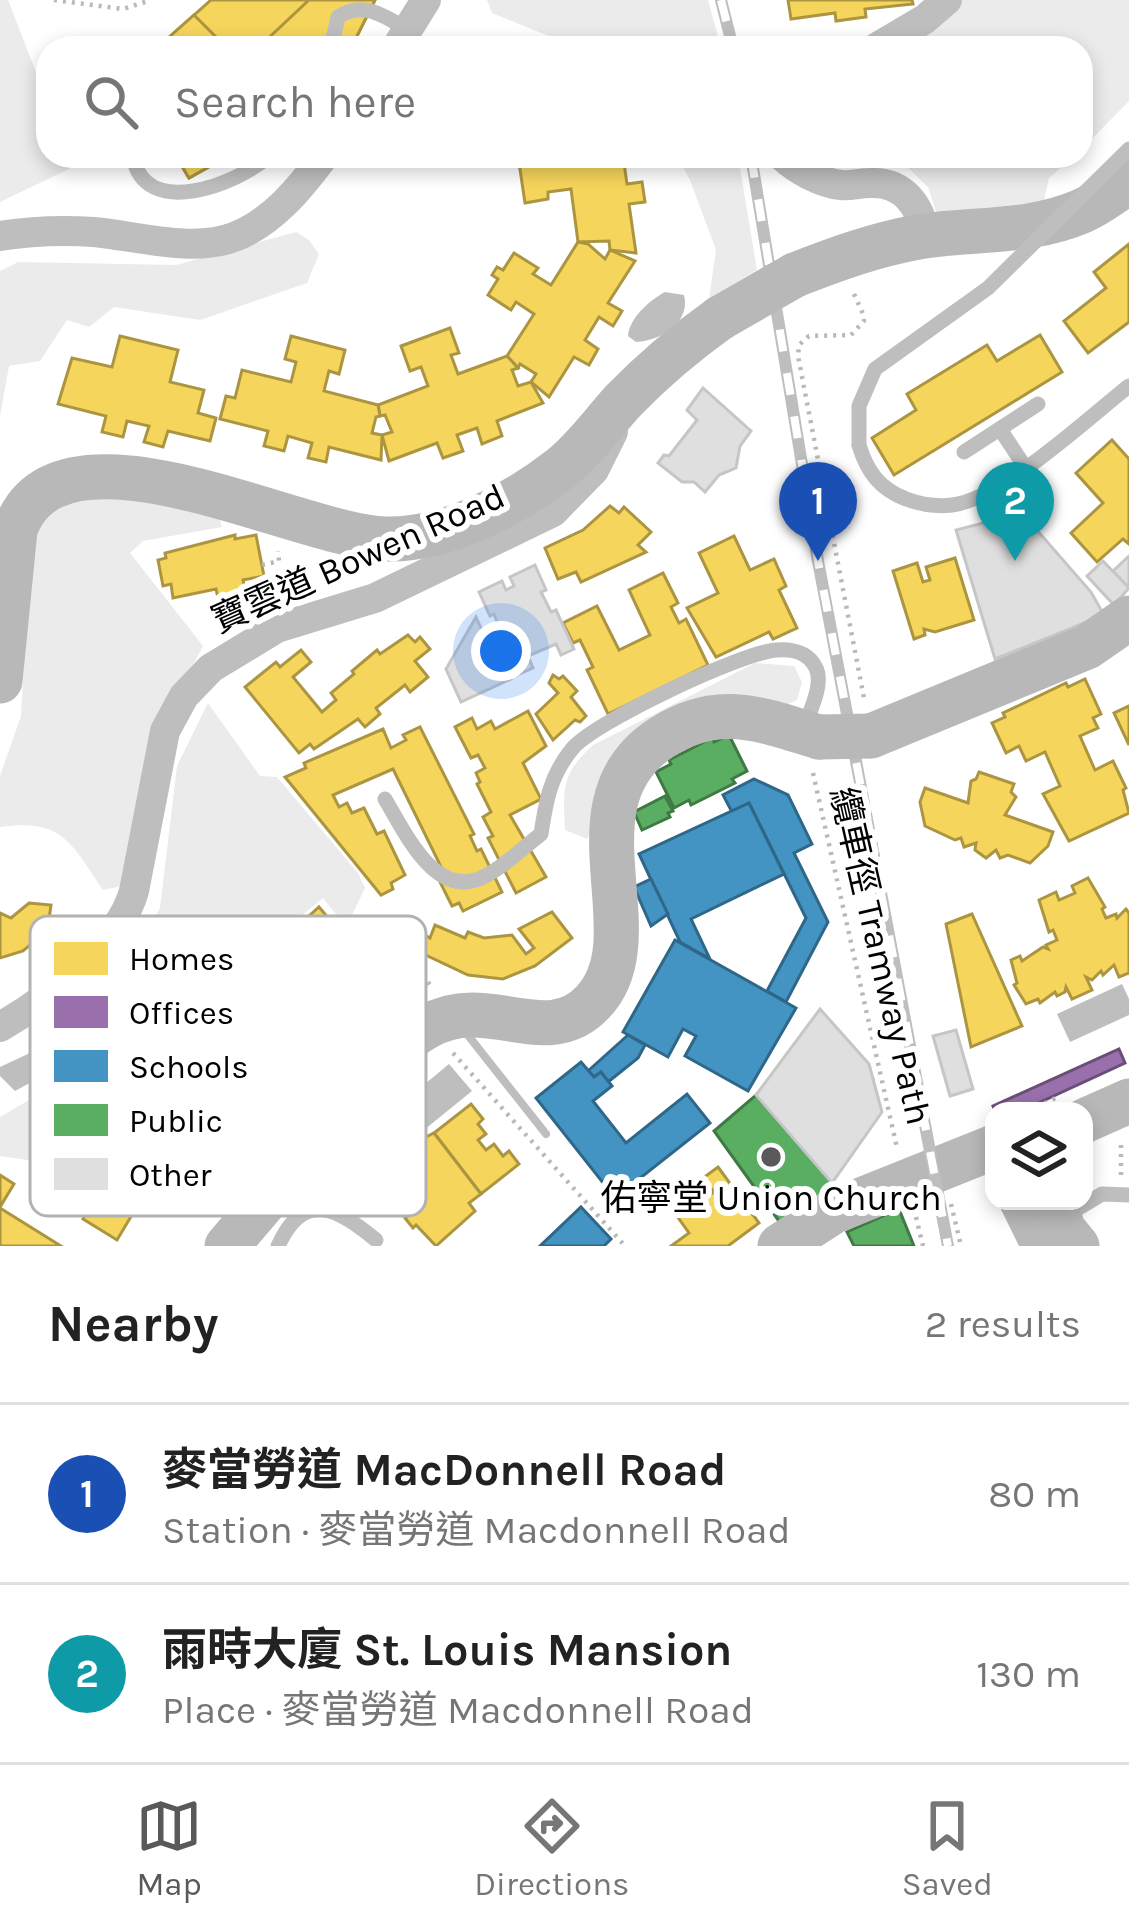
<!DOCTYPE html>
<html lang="en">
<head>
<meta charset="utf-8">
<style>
	:root { --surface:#fff; --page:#f6f6f6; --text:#222; --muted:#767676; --line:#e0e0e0; --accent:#595959 }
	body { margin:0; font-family:Karla,"Noto Sans TC",sans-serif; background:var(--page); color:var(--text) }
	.controls { position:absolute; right:36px; bottom:36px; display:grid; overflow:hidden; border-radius:24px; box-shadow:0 6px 18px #0003 }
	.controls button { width:108px; height:108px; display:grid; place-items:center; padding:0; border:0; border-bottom:3px solid var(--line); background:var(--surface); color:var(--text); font:60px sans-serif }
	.you { position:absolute; left:501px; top:651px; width:42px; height:42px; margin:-30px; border:9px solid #fff; border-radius:50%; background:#1a73e8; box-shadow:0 0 0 18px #1a73e833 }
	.badge { display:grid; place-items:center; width:78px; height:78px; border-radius:50%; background:var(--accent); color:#fff; font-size:39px; font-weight:700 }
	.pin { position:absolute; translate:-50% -99px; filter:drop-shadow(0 3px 6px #0008) }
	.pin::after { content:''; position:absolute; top:63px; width:42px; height:36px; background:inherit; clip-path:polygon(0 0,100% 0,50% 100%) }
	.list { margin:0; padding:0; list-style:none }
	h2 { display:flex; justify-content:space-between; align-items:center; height:156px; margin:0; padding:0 48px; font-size:51px }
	h2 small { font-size:39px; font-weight:400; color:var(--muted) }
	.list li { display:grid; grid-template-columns:78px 1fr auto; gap:36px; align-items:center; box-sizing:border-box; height:180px; padding:0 48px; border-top:3px solid var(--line) }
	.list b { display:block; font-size:45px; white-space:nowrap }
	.list p { margin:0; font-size:39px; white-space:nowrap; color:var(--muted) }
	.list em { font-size:39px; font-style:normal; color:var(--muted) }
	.icon { flex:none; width:66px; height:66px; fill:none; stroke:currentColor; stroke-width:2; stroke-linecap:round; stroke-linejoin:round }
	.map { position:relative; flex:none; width:1129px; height:1246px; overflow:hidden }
	.search { position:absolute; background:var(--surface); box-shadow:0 6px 18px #0003; left:36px; right:36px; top:36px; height:132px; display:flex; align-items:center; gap:30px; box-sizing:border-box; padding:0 42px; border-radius:36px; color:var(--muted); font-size:45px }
	.sheet { height:516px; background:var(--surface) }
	nav { display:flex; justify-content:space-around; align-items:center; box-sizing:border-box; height:168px; border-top:3px solid var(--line); background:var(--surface); font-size:33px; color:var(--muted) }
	nav a { display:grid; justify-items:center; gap:6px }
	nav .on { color:var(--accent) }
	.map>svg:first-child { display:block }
	.green { fill:#ebebeb }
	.water { fill:#bebebe }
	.homes { fill:#f6d55c; stroke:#ac9540; stroke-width:3 }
	.offices { fill:#9970ab; stroke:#6b4e78; stroke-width:3 }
	.schools { fill:#4393c3; stroke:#2f6788; stroke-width:3 }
	.public { fill:#5aae61; stroke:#3f7a44; stroke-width:3 }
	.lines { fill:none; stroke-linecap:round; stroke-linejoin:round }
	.stream { stroke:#bebebe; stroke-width:8 }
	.building { fill:#dfdfdf; stroke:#c6c6c6; stroke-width:3 }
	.path { stroke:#b9b9b9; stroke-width:4.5; stroke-dasharray:3 6; stroke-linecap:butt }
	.lane { stroke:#bebebe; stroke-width:15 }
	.street { stroke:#bebebe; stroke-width:30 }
	.secondary { stroke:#b8b8b8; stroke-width:45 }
	.rail-casing { stroke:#bebebe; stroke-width:12 }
	.rail { stroke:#fff; stroke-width:8; stroke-dasharray:22; stroke-linecap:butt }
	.lane-bridge { stroke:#bebebe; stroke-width:15 }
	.secondary-bridge { stroke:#b8b8b8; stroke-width:45 }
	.poi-dot { fill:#595959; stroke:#fff; stroke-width:4.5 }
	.labels { text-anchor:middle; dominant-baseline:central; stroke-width:12; stroke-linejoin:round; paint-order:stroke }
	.street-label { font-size:36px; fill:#000; stroke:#fff }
	.poi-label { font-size:36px; fill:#000; stroke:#fff }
	.key { fill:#fff; stroke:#b2b2b2; stroke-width:3 }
	.key-label { font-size:33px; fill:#000 }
</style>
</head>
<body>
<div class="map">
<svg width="1129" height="1246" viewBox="0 0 1129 1246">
	<rect width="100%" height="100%" fill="#fff"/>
	<g class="green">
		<polygon points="0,0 8,0 48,103 48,156 69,156 73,167 0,202"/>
		<polygon points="487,0 708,0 721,48 578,48 492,13"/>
		<polygon points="960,0 1129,0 1129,101 1081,150 1081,48 903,48"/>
		<polygon points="677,156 738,156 757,270 709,299 716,250 690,180"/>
		<polygon points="896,156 1075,156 1049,178 1043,205 940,225 928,187"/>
		<polygon points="296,232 309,240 319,254 307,283 200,320 114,307 89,327 67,320 40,361 9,366 0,416 0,271 18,262 176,265"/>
		<path d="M 86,492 L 218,512 L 222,527 L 143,541 L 130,553 L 203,646 L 149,751 L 122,886 L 103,890 C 71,843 63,818 0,827 L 0,776 L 21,716 L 31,536 L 49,514 Z"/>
		<path d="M 755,663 L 794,666 L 802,682 L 797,700 L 786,705 C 764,698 745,692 722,695 C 693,698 615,750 601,777 C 592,796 599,820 587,839 L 565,830 C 563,789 561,774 593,745 Z"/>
		<polygon points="208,703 260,776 277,777 358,873 365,888 351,917 339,918 323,898 215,987 188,1029 97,1144 61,1165 0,1156 0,1117 77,1072 67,1027 107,994 160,908 177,766"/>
	</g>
	<g class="water">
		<path d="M 665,292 L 684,295 C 691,322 661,341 636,342 L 628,336 C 629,318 650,300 665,292 Z"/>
		<polygon points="1122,984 1129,999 1129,1015 1070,1042 1057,1014"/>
		<polygon points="47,1045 59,1067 15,1091 0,1076 0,1067"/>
		<polygon points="449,1064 472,1091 424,1130 402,1103"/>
	</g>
	<g class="homes">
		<polygon points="211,0 375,0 351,48 157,48"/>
		<polygon points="309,0 375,0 351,48 258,48"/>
		<polygon points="788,0 912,0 913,4 865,9 866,17 836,21 835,13 791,19"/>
		<polygon points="194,15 227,48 157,48"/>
		<polygon points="176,156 228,156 189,178"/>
		<polygon points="176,156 228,156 189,178"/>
		<polygon points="176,156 228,156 189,178"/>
		<polygon points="518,156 639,156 639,161 624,163 627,184 642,182 645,202 629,204 636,253 610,250 609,241 578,242 571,189 548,192 548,199 525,203"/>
		<polygon points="578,242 588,244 605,259 610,250 635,261 608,303 622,311 613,326 599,317 585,340 598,349 589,365 574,357 549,397 531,382 536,374 520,364 518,368 507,356 534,314 516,302 511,310 488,295 498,279 492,275 497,267 503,270 514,253 538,268 533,274 551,285"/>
		<polygon points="1129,244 1129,322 1088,353 1064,321 1106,288 1094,272"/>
		<polygon points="450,328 459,353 451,355 458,374 507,356 518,368 512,370 518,386 531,382 543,403 497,421 502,436 482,444 477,428 457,435 463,451 443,458 437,443 389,461 382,435 392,432 385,415 380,416 378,405 428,386 421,367 410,371 401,346"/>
		<polygon points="1040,335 1062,372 894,475 872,438 916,410 907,394 987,345 997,361"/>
		<polygon points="120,336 178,350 170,382 204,390 198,413 216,418 210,441 168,431 163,447 144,442 149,426 127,421 123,437 102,432 106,416 58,404 72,358 112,367"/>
		<polygon points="291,336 345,350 339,374 329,371 324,391 378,405 380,416 376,417 372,433 382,435 381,460 329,447 326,462 308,458 312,443 288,436 284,451 264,446 268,431 220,419 226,396 235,398 242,370 291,382 296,362 285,359"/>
		<polygon points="1112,440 1129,459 1129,544 1123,539 1097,562 1071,533 1103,503 1076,473"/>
		<polygon points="610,506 619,513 624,507 651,532 638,545 646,552 581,582 576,572 558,579 545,548 583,530"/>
		<polygon points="235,535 235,539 256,535 264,576 243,580 246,593 218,598 216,589 173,598 171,584 163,586 158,560 166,558 165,553"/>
		<polygon points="734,536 750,570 774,559 786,586 779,590 797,628 773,639 769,632 716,657 687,608 718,593 699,553"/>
		<polygon points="955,558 974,620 935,632 924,629 925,635 914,639 893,571 917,563 923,582 930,580 926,567"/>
		<polygon points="663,573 678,603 671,607 679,623 686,619 708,665 608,714 587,670 593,667 580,640 573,643 563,623 597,606 619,650 650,635 629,590"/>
		<polygon points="408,635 415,642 420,637 430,649 415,661 428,677 410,692 405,685 376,708 380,714 365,727 358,719 314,749 310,744 299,753 245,687 276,662 280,667 301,650 311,662 293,677 322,712 336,700 331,693 354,674 352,671 377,650 380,654"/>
		<polygon points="553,675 559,679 563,676 577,691 571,697 586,716 580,722 575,720 553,740 536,714 558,693 549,683"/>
		<polygon points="1085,679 1101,714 1093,718 1098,728 1080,736 1095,770 1113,761 1126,788 1123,790 1129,813 1069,841 1043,794 1060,786 1045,752 1026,761 1019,746 1006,753 992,723 1005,717 1003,713 1066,683 1068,687"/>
		<polygon points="1129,706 1129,745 1114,713"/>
		<polygon points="528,711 546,746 523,763 541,799 510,815 546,877 516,893 488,838 493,836 483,817 491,812 477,784 480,782 476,773 485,768 478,755 471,758 455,727 472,718 477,729 491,721 495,729"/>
		<polygon points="420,727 474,834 470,836 477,851 481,849 502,892 463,911 459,903 452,906 440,882 447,879 393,769 333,795 339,807 347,803 352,813 364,808 377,834 384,831 405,875 391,883 393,889 381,895 285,777 306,768 304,763 383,729 391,748 406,740 403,735"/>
		<polygon points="979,772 1014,784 1011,792 1016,797 1005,815 1053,832 1048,846 1030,863 1008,855 1000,858 996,850 986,858 975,850 976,843 964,847 961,838 955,840 925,826 920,802 925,788 968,803 971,781 976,779"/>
		<polygon points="1088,878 1105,907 1102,909 1106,918 1116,914 1117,918 1126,909 1129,913 1129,973 1119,977 1114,965 1103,975 1101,971 1092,980 1086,977 1092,990 1072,999 1066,987 1065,992 1057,996 1055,992 1040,1003 1038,999 1026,1004 1014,985 1017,983 1011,960 1020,956 1022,961 1043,947 1048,949 1046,945 1057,940 1053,930 1049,932 1039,900 1056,892 1059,900 1075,893 1072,886"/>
		<polygon points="29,903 51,905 49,919 54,925 23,951 0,958 0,913 11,918"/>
		<polygon points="319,907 341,933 349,925 366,946 360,951 366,957 362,961 370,971 380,961 392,975 398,969 416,990 367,1033 349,1011 354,1008 342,994 354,984 336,972 328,978 311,958 319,951 298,926"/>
		<polygon points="552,912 572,938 535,966 503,979 468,975 413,949 421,928 423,934 430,938 435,925 465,938 468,932 484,938 512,935 526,954 534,948 519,929"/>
		<polygon points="972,914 1022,1026 971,1047 946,924"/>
		<polygon points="824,1061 836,1070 832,1076 845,1086 859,1068 873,1079 811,1161 797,1150 811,1132 782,1116 786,1111 792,1115 795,1111 789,1107 815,1073 821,1077 825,1072 819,1068"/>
		<polygon points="471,1104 483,1119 478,1124 486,1134 478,1140 486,1150 494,1144 503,1156 509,1151 519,1164 481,1194 434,1133"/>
		<polygon points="434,1133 481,1194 469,1203 475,1211 436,1246 416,1225 413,1228 405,1218 412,1213 403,1202 397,1207 379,1177 388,1164 390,1168 396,1163 393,1160 407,1149 410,1152 415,1148 412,1144"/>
		<polygon points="126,1148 160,1168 117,1240 83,1219 98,1194 72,1179 85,1158 111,1174"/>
		<polygon points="718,1167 759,1223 728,1246 671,1246 689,1233 667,1202 681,1192 676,1185 685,1178 702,1201 714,1192 703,1178"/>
		<polygon points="0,1175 14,1184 0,1207"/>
		<polygon points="0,1208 61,1246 0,1246"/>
	</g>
	<polygon class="offices" points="1119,1049 1125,1063 1021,1111 995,1111 993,1106"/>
	<g class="schools">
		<polygon points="754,779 788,795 812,844 794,853 828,922 786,1002 767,991 806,918 749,803 732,812 723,795"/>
		<polygon points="749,803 784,874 691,919 710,959 680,942 639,854"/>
		<polygon points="651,879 668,914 651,926 634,887"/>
		<polygon points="675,940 796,1008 748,1091 685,1056 696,1036 683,1029 668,1057 623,1032"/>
		<polygon points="628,1035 645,1045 638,1058 608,1082 601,1072 594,1077 588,1071"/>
		<polygon points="581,1062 594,1077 601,1072 612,1086 593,1101 626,1143 687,1094 710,1123 615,1198 536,1098"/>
		<polygon points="581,1207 611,1239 604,1246 540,1246"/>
	</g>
	<g class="public">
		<polygon points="729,735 747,771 732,779 735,783 691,805 689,800 674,808 656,772 671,764 669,760 712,738 714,742"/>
		<polygon points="665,796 673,811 668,813 670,817 642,830 634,812"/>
		<polygon points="756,1095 832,1183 815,1201 781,1224 714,1131"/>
		<polygon points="899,1209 914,1246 854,1246 847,1232"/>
	</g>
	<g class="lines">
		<polyline class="stream" points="467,1034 546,1134"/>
	</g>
	<g class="building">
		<polygon points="703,388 751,431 740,446 736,468 719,475 705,492 694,482 682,482 658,463 664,455 669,456 697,420 687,410"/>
		<polygon points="1022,513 1091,592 1104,615 995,659 956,530"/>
		<polygon points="1129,556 1129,588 1113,571"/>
		<polygon points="1103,561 1129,588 1114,605 1087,576"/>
		<polygon points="535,565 546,590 541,592 551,612 556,610 574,649 561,655 556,644 528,656 533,668 517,675 494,614 490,616 479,592 502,581 506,590 514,586 510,577"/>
		<polygon points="289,580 295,604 274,609 268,586"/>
		<polygon points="476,617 491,650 497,648 511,679 461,702 446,669"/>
		<polygon points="820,1009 869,1064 882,1112 832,1183 756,1095"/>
		<polygon points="956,1030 973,1089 950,1096 933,1036"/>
	</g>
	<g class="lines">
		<g class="path">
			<polyline points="54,0 123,9 151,0"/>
			<polyline points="854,294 863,314 864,321 851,335 809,336 799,345 798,356 864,698"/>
			<polyline points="262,565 279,561 278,551"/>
			<polyline points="813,773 897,1148"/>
			<polyline points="411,961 431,986"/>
			<polyline points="453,1053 625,1246"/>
			<polyline points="1028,1111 1058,1097"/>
			<polyline points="1121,1145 1121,1175"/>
			<polyline points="951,1204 961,1246"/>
			<polyline points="916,1217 923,1246"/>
		</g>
		<g class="lane">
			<path d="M 331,48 L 338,17 C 363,0 385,16 408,30"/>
			<path d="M 133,156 C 144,221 238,184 269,156"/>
			<polyline points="1000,429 1025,467"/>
			<path d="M 859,445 C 867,472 880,489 906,499 C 920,504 937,507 952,505 C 1002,499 1087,419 1129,386"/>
			<polyline points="964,452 1038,404"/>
			<path d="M 385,799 C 406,834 437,904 487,875 C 506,865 524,847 541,834 C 546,801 550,776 572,749 C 594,722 742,652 777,650 C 793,649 808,652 816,668 C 824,685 809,712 804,729"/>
			<polyline points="1067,1215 1102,1194 1129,1195"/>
			<path d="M 278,1246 C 304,1188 338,1209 376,1240"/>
		</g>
		<g class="street">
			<polyline points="396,48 426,0"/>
			<polyline points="876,48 925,19 947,0"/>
			<path d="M 782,156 C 797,170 821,183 841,185 C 851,186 860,183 870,183 C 903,181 921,206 925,236"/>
			<path d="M 0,236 C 31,231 62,230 94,232 C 137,236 193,253 234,237 C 272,223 301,187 324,156"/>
			<path d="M 0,1027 C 47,1000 119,945 134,891 L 165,731 L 184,696 L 211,668 L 277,628 L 375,598 L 553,512 L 594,470 L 613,432"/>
		</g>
		<g class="secondary">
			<path d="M 795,275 C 836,259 874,245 918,237 C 973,228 1029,234 1082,211 C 1099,204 1113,192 1129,182"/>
			<path d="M 0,681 L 15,530 C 57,406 298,537 386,539 C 445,541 515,504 561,468 C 584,450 603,423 623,401 C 653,370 685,343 720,318"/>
			<polyline points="871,736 1087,647 1129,618"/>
			<polyline points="1084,1121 1129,1101"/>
			<polyline points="1022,1201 1044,1246"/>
			<path d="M 227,1246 L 390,1055 C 413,1033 438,1015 471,1015 C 513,1014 558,1040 593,1002 C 656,936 560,804 661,738 C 718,701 760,719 819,737"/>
			<polyline points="780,1246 834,1211 994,1147"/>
		</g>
		<defs>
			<g id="rail">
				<polyline points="721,0 733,48"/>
				<polyline points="751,156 818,561 948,1246"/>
			</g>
		</defs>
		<use href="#rail" class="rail-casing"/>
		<use href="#rail" class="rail"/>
		<polyline class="lane-bridge" points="859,445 859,406 875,369 988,288 1129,149"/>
		<g class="secondary-bridge">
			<polyline points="720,318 795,275"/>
			<polyline points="819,737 871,736"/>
			<polyline points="1055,1201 1063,1229 1077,1246"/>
		</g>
	</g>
	<circle class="poi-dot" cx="771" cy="1157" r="12"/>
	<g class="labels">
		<g class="street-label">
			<text transform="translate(358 558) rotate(-24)">寶雲道 Bowen Road</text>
			<text transform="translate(881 956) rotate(77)">纜車徑 Tramway Path</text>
		</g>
		<g class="poi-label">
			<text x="771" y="1198">佑寧堂 Union Church</text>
		</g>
	</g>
	<rect x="30" y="916" width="396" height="300" rx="18" class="key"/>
	<rect x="54" y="942" width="54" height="33" fill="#f6d55c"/>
	<rect x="54" y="996" width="54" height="32" fill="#9970ab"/>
	<rect x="54" y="1050" width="54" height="32" fill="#4393c3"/>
	<rect x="54" y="1104" width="54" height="32" fill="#5aae61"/>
	<rect x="54" y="1158" width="54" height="32" fill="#dfdfdf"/>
	<g class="key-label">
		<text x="129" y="970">Homes</text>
		<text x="129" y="1024">Offices</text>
		<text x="129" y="1078">Schools</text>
		<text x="129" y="1132">Public</text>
		<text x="129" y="1186">Other</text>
	</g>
</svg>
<div class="controls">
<button><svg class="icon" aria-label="layers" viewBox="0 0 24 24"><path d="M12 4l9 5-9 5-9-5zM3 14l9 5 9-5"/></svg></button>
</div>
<div class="you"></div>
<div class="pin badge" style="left:818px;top:561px;background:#1a4fb4">1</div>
<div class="pin badge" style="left:1015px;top:561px;background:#0f9aa8">2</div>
<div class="search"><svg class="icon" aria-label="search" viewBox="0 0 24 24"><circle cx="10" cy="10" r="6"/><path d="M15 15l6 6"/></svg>Search here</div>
</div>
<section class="sheet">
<h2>Nearby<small>2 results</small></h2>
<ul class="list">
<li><span class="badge" style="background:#1a4fb4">1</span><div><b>麥當勞道 MacDonnell Road</b><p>Station · 麥當勞道 Macdonnell Road</p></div><em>80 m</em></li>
<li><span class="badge" style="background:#0f9aa8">2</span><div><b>雨時大廈 St. Louis Mansion</b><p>Place · 麥當勞道 Macdonnell Road</p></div><em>130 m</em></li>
</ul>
</section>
<nav>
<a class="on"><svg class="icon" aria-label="map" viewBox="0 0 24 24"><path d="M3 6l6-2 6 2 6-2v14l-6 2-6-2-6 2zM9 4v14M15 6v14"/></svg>Map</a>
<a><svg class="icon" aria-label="directions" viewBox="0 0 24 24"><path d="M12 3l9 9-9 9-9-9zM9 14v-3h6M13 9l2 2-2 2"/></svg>Directions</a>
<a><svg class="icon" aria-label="saved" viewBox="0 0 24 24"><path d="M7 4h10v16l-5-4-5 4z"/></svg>Saved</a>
</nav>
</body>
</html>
